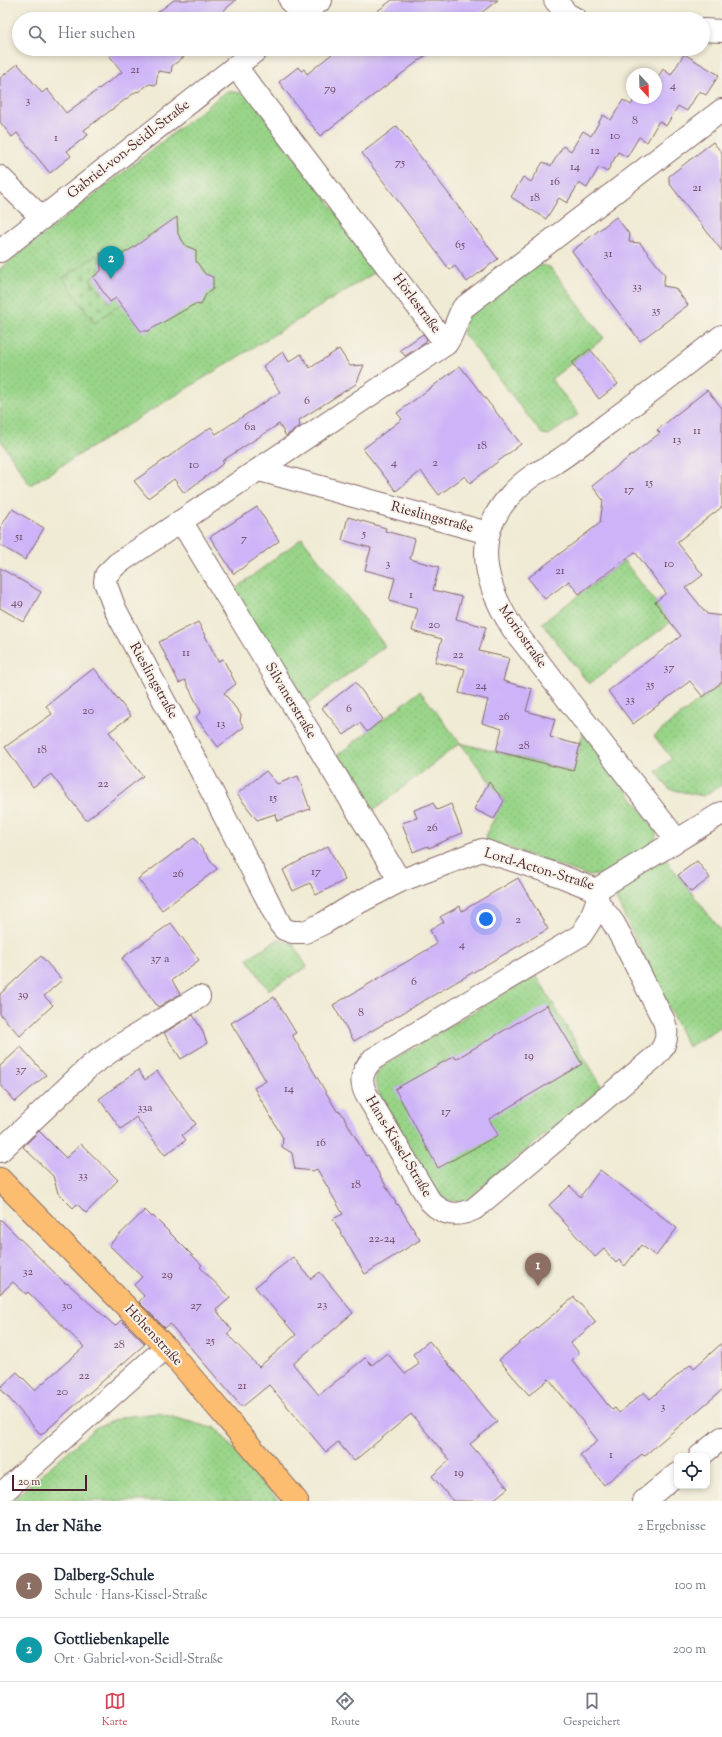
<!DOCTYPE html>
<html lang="de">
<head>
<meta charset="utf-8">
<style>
	:root { --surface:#fff; --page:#f2f2f3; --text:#1f2937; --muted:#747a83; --line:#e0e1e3; --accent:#d1495b }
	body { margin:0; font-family:"Sorts Mill Goudy",serif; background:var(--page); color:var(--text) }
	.controls { position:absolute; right:12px; bottom:12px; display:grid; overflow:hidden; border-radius:8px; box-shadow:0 2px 6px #0003 }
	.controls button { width:36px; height:36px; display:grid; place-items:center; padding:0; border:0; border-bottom:1px solid var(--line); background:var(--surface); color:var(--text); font:20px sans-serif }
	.compass { position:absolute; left:626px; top:68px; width:36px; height:36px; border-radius:50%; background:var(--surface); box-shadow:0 2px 6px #0003; rotate:158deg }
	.scale { position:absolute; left:12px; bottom:10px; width:75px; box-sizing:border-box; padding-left:4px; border:2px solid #4a1f2b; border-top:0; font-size:11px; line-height:14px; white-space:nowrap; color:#4a1f2b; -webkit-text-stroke:3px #f7f3e8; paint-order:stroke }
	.you { position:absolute; left:486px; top:919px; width:14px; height:14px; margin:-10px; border:3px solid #fff; border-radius:50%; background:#1a73e8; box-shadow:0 0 0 6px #1a73e833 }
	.badge { display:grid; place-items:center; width:26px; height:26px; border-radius:50%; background:var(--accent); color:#fff; font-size:13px; font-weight:700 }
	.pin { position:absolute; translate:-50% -33px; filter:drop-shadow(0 1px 2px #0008) }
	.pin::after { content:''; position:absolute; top:21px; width:14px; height:12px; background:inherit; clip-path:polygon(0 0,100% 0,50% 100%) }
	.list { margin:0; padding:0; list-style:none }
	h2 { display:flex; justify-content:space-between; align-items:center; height:52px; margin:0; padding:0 16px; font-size:17px }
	h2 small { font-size:13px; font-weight:400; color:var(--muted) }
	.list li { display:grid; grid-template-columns:26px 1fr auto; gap:12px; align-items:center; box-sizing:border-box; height:64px; padding:0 16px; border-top:1px solid var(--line) }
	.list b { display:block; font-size:15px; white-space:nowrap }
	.list p { margin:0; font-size:13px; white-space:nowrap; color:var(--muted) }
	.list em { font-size:13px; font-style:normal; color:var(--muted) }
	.icon { flex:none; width:22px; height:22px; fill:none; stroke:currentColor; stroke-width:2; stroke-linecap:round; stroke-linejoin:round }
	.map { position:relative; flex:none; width:722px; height:1501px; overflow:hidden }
	.search { position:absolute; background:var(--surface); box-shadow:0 2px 6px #0003; left:12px; right:12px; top:12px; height:44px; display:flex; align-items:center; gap:10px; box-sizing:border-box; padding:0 14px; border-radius:22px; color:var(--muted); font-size:15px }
	.sheet { height:180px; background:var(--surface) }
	nav { display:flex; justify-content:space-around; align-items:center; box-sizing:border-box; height:56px; border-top:1px solid var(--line); background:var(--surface); font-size:11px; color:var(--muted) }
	nav a { display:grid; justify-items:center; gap:2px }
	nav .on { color:var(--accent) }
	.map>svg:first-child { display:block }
	.green { fill:url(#green-dots); stroke:#727a5a }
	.cemetery { fill:url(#cemetery-stones); stroke:#727a5a }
	.building { fill:#cdb4f8 }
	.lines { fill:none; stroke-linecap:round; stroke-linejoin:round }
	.minor-casing { stroke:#846666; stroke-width:24 }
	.major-casing { stroke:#846666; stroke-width:24 }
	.minor { stroke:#fff; stroke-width:22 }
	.major { stroke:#fcbd6f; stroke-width:22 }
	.labels { text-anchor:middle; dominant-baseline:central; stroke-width:4; stroke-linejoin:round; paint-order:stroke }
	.number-label { font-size:12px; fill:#6b445e }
	.street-label { font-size:14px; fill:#4a1f2b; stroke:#f7f3e8 }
</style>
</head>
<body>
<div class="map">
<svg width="722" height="1501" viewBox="0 0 722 1501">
	<defs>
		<pattern id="green-dots" width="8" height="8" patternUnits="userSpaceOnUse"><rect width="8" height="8" fill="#99d589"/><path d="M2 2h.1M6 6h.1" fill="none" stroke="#85b676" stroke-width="1.8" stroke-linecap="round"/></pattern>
		<pattern id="cemetery-stones" width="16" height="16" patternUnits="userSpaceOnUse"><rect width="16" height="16" fill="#99d589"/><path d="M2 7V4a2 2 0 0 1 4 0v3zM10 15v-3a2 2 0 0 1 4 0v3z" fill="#85b676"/></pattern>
	</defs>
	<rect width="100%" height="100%" fill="#f7f3e8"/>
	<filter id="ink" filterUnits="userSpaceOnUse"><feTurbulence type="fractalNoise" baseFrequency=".025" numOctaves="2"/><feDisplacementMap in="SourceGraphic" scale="8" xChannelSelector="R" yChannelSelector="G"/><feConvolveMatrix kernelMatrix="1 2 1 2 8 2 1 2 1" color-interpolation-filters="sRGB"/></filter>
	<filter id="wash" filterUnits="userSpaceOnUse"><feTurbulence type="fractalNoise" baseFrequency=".012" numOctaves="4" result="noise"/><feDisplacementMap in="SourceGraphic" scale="16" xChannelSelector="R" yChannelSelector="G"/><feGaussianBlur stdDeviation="0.9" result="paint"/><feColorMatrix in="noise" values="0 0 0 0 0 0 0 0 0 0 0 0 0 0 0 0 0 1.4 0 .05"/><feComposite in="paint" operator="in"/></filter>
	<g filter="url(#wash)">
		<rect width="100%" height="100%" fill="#f0ebd4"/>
		<g class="green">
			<polygon points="227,91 248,94 379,270 30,485 0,439 0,269"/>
			<polygon points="534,264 550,267 604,338 551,379 579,414 549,435 542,434 463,333 466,317"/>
			<polygon points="302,538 385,646 304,707 231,592"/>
			<polygon points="624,561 671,622 589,684 542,623"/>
			<polygon points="719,685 722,689 722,785 703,796 669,789 656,771 672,759 654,736"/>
			<polygon points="420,691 460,743 573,771 583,733 656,830 656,837 653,843 603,874 589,876 489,841 486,838 486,834 504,800 460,743 370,813 335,757"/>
			<polygon points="664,857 722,932 722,1026 688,1047 616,899 621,883"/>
			<polygon points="279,939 285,942 293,943 307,967 268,990 247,958"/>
			<path d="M 536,975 L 602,1087 L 469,1198 C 457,1203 447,1202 437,1192 L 378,1092 C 373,1081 375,1072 384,1065 Z"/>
			<polygon points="158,1413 212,1428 215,1427 279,1501 11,1501 95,1428 122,1417"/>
		</g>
		<polygon class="cemetery" points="97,255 102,266 98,269 100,272 90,279 99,291 102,290 110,302 116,298 121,304 94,323 63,278"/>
		<g id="blocks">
			<g class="building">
				<polygon points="174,0 236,0 214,19 149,19"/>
				<polygon points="392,0 498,0 473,19 367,19"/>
				<polygon points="109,49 194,49 172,66 171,73 158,71 156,85 149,84 138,92 137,91 84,130 88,135 67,151 71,156 50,173 17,133 12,137 0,122 0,78 18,64 42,93 47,89 66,113 122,72 106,51"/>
				<polygon points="338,49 426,49 429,53 320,136 279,82 298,67 301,71 304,69 307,74"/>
				<polygon points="684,54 719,75 706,95 699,91 687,111 678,106 666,126 659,121 647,142 639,137 627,157 618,152 607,172 599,167 587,188 579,183 567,203 559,198 546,219 511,197 523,177 531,182 543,162 551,166 563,146 571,151 583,131 591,136 603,115 611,120 623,100 631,105 635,98 656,98 656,81 663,69 671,75"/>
				<polygon points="397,126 498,259 467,282 455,266 450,270 362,153"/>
				<polygon points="713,142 722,153 722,251 669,183 669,176"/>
				<polygon points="177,217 178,234 186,246 196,250 196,261 205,274 213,277 213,289 206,294 201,305 195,304 148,331 141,331 116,298 110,302 93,277 101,271 100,253 114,259 131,249"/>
				<polygon points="616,217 630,235 629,242 640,243 665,275 663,286 675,288 688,305 640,341 572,251"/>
				<polygon points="423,334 427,339 425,343 405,356 400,350"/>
				<polygon points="339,349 350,366 364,365 356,384 299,420 300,426 286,436 279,424 222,461 224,463 184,493 174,479 148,498 134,481 211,427 216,434 280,392 263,366 283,352 289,362 301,354 310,368"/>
				<polygon points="590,349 618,384 599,399 572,363"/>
				<polygon points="460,366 521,444 470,483 465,476 439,495 421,471 396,491 363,449 402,419 397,413"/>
				<polygon points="707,390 722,408 722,507 677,542 703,575 686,588 707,614 722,616 722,682 703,697 690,681 633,724 608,691 681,636 655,602 666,593 635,552 579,594 569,581 545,599 528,578 600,523 603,500 592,486 660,433 657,430"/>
				<polygon points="257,507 279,541 234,574 210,537"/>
				<polygon points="12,509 44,528 25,560 0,545 0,528"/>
				<polygon points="348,517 386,528 385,531 415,539 410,559 439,567 433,590 462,597 456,619 486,627 479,651 509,658 503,681 532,689 526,711 555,719 550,737 580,745 573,771 496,751 502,729 482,723 488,700 459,693 465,669 435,662 442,639 412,631 418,609 389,601 395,578 365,570 371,548 342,540"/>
				<polygon points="0,568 41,592 24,622 0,608"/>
				<polygon points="198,622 218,661 223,659 236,684 224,693 241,715 240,721 244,727 218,747 196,717 201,712 185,680 179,683 159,642"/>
				<polygon points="94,668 131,716 109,732 143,776 86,820 51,774 33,787 5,747 52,714 46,706"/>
				<polygon points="355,682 383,719 367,732 360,723 344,735 322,708"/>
				<polygon points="266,771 277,784 298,776 310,809 277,821 275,814 257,820 237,794"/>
				<polygon points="489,782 504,801 494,819 474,809"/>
				<polygon points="433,803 437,810 451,804 462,833 429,848 428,846 413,852 402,823 417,818 414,810"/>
				<polygon points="194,838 217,869 162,910 138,879"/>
				<polygon points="328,846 345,880 316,895 310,883 293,891 283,870"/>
				<polygon points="697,861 710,878 691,892 678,875"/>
				<polygon points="518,878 548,929 354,1041 333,1005 437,944 430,930 444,922 440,917 460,906 462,911"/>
				<polygon points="171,923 199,960 172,980 180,994 158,1007 122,958"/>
				<polygon points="41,956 62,980 44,996 53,1005 20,1036 0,1014 0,994"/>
				<polygon points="274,997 296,1033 292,1035 337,1111 341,1112 366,1156 368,1155 397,1205 398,1204 420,1240 365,1274 333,1219 343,1214 317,1169 313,1171 295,1169 292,1153 282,1147 283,1138 254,1088 266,1081 231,1023"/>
				<polygon points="547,1005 582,1064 489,1119 498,1135 438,1168 395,1089 454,1056 456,1059"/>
				<polygon points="193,1015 202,1030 207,1043 181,1059 164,1033"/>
				<polygon points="21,1047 46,1075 15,1102 0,1085 0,1066"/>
				<polygon points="138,1070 145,1080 157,1071 196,1124 182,1135 186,1140 165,1155 136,1117 121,1129 99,1099"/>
				<polygon points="39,1131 66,1158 81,1144 118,1180 86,1213 77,1204 73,1208 58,1193 53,1176 23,1147"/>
				<polygon points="600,1170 677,1228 656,1256 641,1245 625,1266 619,1260 616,1263 604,1249 595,1257 549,1205 570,1186 580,1197"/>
				<polygon points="145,1210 152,1217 153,1216 202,1265 200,1267 230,1298 216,1310 232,1330 227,1334 259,1367 296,1335 255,1287 293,1257 311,1279 320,1272 353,1313 293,1364 319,1395 365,1358 372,1365 387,1353 405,1374 419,1364 413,1354 429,1341 497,1422 470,1444 508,1488 492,1501 453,1501 432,1476 450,1460 411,1414 354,1461 338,1442 326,1452 269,1385 242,1407 170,1324 165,1328 139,1302 144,1296 134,1285 142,1277 109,1245"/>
				<polygon points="0,1219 66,1284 67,1283 115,1326 121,1320 145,1344 41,1435 0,1388 17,1372 35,1390 84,1347 28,1292 26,1294 13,1282 0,1294"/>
				<polygon points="574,1297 596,1322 571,1343 579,1353 572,1360 612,1410 615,1408 619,1413 644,1392 650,1399 691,1364 694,1368 722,1343 722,1390 644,1456 642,1454 604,1485 580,1455 598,1441 549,1379 529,1395 499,1360"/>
			</g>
		</g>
	</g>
	<g filter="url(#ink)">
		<use href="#blocks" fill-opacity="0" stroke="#846666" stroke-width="1"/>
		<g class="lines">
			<defs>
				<g id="minor">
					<polyline points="290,0 301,16"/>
					<polyline points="555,0 567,14 576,19"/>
					<polyline points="297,19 321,0"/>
					<polyline points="703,30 722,31"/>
					<polyline points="236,67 446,344"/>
					<path d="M 722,110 L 463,308 C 456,320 454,334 446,344 L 117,564 L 106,575 L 105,582 L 115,609 L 195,759 L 280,924 L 284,929 L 292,932 L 305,932 L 324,923 L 350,907 L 400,881 L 482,850 L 558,875 L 596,890 L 722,813"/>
					<polyline points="0,177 42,218"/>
					<polyline points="0,251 258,49"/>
					<polyline points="259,470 488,533"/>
					<polyline points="181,521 400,881"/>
					<path d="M 676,839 L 513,629 C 493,598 476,558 493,521 C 501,503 518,485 535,474 C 542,470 549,467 556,462 C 572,452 587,439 602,428 C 643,398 682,367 722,336"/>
					<path d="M 596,890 C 598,910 605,909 614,924 C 632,956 647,989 664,1021 C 669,1035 666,1046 656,1056 L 474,1209 C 457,1217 443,1215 430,1201 L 366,1094 C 359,1080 362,1070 373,1059 L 581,935 L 590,921 L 597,901"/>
					<polyline points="0,1151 90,1066 117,1047 199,997"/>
					<polyline points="700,1456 722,1438"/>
					<polyline points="0,1495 166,1347"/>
					<polyline points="644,1501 677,1474"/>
				</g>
				<polyline id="major" points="0,1179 166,1347 297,1501"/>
			</defs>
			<use href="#minor" class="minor-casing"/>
			<use href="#major" class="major-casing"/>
			<use href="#minor" class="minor"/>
			<use href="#major" class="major"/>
		</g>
	</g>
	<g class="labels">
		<g class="number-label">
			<text x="135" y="70">21</text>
			<text x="673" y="86">4</text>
			<text x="330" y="89">79</text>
			<text x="28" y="101">3</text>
			<text x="635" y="121">8</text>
			<text x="615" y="136">10</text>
			<text x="56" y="138">1</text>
			<text x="595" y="151">12</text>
			<text x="400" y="163">75</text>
			<text x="575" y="167">14</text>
			<text x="555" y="182">16</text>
			<text x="697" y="188">21</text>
			<text x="535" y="198">18</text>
			<text x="460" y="245">65</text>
			<text x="608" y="254">31</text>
			<text x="637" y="287">33</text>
			<text x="656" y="311">35</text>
			<text x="307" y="401">6</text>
			<text x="250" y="427">6a</text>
			<text x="697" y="431">11</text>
			<text x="677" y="440">13</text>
			<text x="482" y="446">18</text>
			<text x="394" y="463">4</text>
			<text x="435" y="463">2</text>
			<text x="194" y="465">10</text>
			<text x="649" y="483">15</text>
			<text x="629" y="490">17</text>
			<text x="364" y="534">5</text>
			<text x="19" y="537">51</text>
			<text x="244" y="539">7</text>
			<text x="388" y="564">3</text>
			<text x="669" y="564">10</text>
			<text x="560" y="571">21</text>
			<text x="411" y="595">1</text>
			<text x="17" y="603">49</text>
			<text x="434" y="625">20</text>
			<text x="186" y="653">11</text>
			<text x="458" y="655">22</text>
			<text x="669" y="668">37</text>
			<text x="650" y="685">35</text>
			<text x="481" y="686">24</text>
			<text x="630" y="700">33</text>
			<text x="349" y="709">6</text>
			<text x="88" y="711">20</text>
			<text x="504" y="717">26</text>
			<text x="221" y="724">13</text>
			<text x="524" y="746">28</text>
			<text x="42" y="750">18</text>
			<text x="103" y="784">22</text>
			<text x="273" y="798">15</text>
			<text x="432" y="828">26</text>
			<text x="316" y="872">17</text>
			<text x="178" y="874">26</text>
			<text x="518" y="920">2</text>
			<text x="462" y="945">4</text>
			<text x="160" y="959">37 a</text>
			<text x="414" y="982">6</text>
			<text x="23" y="995">39</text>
			<text x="361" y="1013">8</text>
			<text x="529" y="1056">19</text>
			<text x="21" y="1070">37</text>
			<text x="289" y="1089">14</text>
			<text x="145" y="1108">33a</text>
			<text x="446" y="1112">17</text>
			<text x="321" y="1143">16</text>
			<text x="83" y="1176">33</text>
			<text x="356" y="1185">18</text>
			<text x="382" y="1239">22-24</text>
			<text x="28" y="1272">32</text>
			<text x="167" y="1275">29</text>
			<text x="322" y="1305">23</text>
			<text x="67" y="1306">30</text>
			<text x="196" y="1306">27</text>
			<text x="210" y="1341">25</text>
			<text x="119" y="1345">28</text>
			<text x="84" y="1376">22</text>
			<text x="242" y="1386">21</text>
			<text x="62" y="1392">20</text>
			<text x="663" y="1407">3</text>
			<text x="611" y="1455">1</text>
			<text x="459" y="1473">19</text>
		</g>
		<g class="street-label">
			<text transform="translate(129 150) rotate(-38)">Gabriel-von-Seidl-Straße</text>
			<text transform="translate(416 304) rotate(53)">Hörlestraße</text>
			<text transform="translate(432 518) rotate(15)">Rieslingstraße</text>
			<text transform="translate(522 637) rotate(55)">Moriostraße</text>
			<text transform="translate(153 681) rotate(61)">Rieslingstraße</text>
			<text transform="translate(290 701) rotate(59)">Silvanerstraße</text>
			<text transform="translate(539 870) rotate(17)">Lord-Acton-Straße</text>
			<text transform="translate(398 1147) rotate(59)">Hans-Kissel-Straße</text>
			<text transform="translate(153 1336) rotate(47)">Höhenstraße</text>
		</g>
	</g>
</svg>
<div class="controls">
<button><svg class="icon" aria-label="locate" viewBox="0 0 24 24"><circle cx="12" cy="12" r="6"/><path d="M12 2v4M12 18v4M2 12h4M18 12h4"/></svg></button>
</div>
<svg class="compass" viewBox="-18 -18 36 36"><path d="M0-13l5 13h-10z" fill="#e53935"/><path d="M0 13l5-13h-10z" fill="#747a83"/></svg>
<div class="scale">20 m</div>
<div class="you"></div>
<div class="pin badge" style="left:538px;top:1286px;background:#8d6e63">1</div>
<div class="pin badge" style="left:111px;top:279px;background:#0f9aa8">2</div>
<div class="search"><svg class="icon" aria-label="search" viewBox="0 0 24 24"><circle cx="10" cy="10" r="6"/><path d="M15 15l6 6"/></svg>Hier suchen</div>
</div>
<section class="sheet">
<h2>In der Nähe<small>2 Ergebnisse</small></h2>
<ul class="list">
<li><span class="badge" style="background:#8d6e63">1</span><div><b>Dalberg-Schule</b><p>Schule · Hans-Kissel-Straße</p></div><em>100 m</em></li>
<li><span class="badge" style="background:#0f9aa8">2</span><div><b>Gottliebenkapelle</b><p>Ort · Gabriel-von-Seidl-Straße</p></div><em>200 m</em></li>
</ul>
</section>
<nav>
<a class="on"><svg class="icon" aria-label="map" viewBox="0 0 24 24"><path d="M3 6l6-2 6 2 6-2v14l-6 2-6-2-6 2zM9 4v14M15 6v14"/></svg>Karte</a>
<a><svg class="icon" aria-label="directions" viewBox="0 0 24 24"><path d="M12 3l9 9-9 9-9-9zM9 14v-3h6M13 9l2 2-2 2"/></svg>Route</a>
<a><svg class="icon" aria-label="saved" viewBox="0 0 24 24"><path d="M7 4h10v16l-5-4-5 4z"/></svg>Gespeichert</a>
</nav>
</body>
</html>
